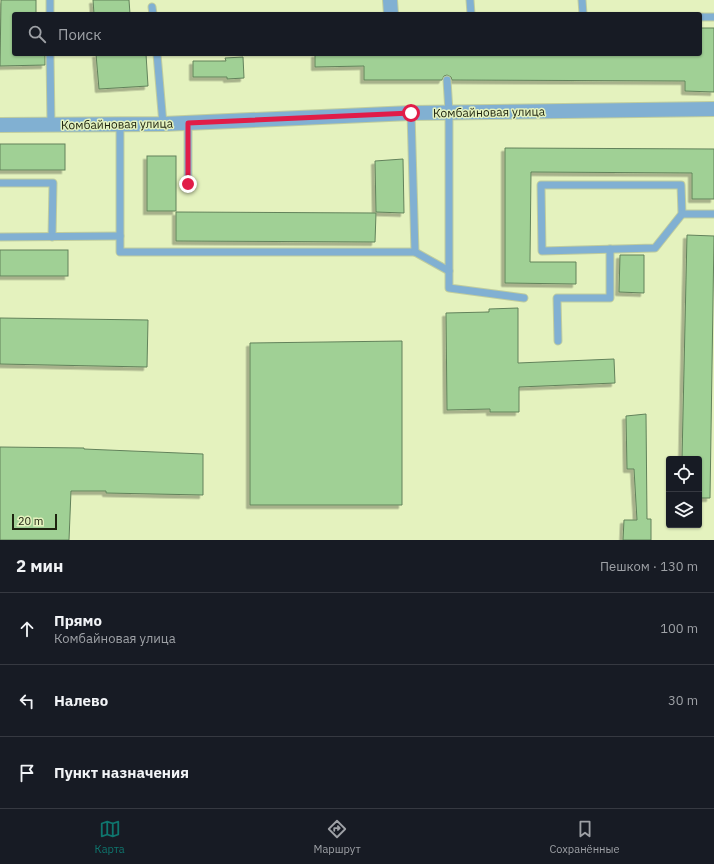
<!DOCTYPE html>
<html lang="ru">
<head>
<meta charset="utf-8">
<style>
	:root { --surface:#171b24; --page:#20242c; --text:#f1f3f6; --muted:#9ea1a6; --line:#363941; --accent:#0f766e }
	body { margin:0; font-family:"IBM Plex Sans",sans-serif; background:var(--page); color:var(--text) }
	.controls { position:absolute; right:12px; bottom:12px; display:grid; overflow:hidden; border-radius:4px; box-shadow:0 1px 3px #0004 }
	.controls button { width:36px; height:36px; display:grid; place-items:center; padding:0; border:0; border-bottom:1px solid var(--line); background:var(--surface); color:var(--text); font:20px sans-serif }
	.scale { position:absolute; left:12px; bottom:10px; width:45px; box-sizing:border-box; padding-left:4px; border:2px solid #1e230f; border-top:0; font-size:11px; line-height:14px; white-space:nowrap; color:#1e230f; -webkit-text-stroke:3px #e4f2be; paint-order:stroke }
	.stop { position:absolute; width:12px; height:12px; margin:-9px; border:3px solid #e11d48; border-radius:50%; background:#fff }
	.stop.end { background:#e11d48; border-color:#fff; box-shadow:0 1px 4px #0008 }
	.list { margin:0; padding:0; list-style:none }
	h2 { display:flex; justify-content:space-between; align-items:center; height:52px; margin:0; padding:0 16px; font-size:17px }
	h2 small { font-size:13px; font-weight:400; color:var(--muted) }
	.list li { display:grid; grid-template-columns:26px 1fr auto; gap:12px; align-items:center; box-sizing:border-box; height:72px; padding:0 16px; border-top:1px solid var(--line) }
	.list b { display:block; font-size:15px; white-space:nowrap }
	.list p { margin:0; font-size:13px; white-space:nowrap; color:var(--muted) }
	.list em { font-size:13px; font-style:normal; color:var(--muted) }
	.icon { flex:none; width:22px; height:22px; fill:none; stroke:currentColor; stroke-width:2; stroke-linecap:round; stroke-linejoin:round }
	.map { position:relative; flex:none; width:714px; height:540px; overflow:hidden }
	.search { position:absolute; background:var(--surface); box-shadow:0 1px 3px #0004; left:12px; right:12px; top:12px; height:44px; display:flex; align-items:center; gap:10px; box-sizing:border-box; padding:0 14px; border-radius:4px; color:var(--muted); font-size:15px }
	.sheet { height:268px; background:var(--surface) }
	nav { display:flex; justify-content:space-around; align-items:center; box-sizing:border-box; height:56px; border-top:1px solid var(--line); background:var(--surface); font-size:11px; color:var(--muted) }
	nav a { display:grid; justify-items:center; gap:2px }
	nav .on { color:var(--accent) }
	.map>svg:first-child { display:block }
	.building { fill:#a0d095; stroke:#62825b; filter:url(#shadow) }
	.lines { fill:none; stroke-linecap:round; stroke-linejoin:round }
	.service-casing { stroke:#c0cd9e; stroke-width:9 }
	.minor-casing { stroke:#c0cd9e; stroke-width:16 }
	.service { stroke:#81b0d2; stroke-width:7 }
	.minor { stroke:#81b0d2; stroke-width:14 }
	.route { stroke:#e11d48; stroke-width:5 }
	.labels { text-anchor:middle; dominant-baseline:central; stroke-width:3; stroke-linejoin:round; paint-order:stroke }
	.street-label { font-size:12px; fill:#1e230f; stroke:#e4f2be }
</style>
</head>
<body>
<div class="map">
<svg width="714" height="540" viewBox="0 0 714 540">
	<defs>
		<filter id="shadow"><feDropShadow dx="-3.5" dy="3.5" stdDeviation="0" flood-color="#0004"/></filter>
	</defs>
	<rect width="100%" height="100%" fill="#e4f2be"/>
	<g class="building">
		<polygon points="1,0 36,0 36,14 14,14 14,54 45,54 45,65 0,66"/>
		<polygon points="93,0 129,0 130,14 94,14"/>
		<polygon points="700,28 714,28 714,92 685,91 685,81 452,80 451,77 447,75 444,76 442,80 364,80 364,66 315,67 315,54 700,54"/>
		<polygon points="96,54 146,54 148,86 99,89"/>
		<polygon points="243,57 244,78 227,79 227,77 193,77 193,61 226,61 225,58"/>
		<rect x="0" y="144" width="65" height="26"/>
		<polygon points="505,148 714,149 714,199 692,199 692,173 531,172 530,262 576,262 576,284 505,283"/>
		<rect x="147" y="156" width="29" height="55"/>
		<polygon points="403,159 404,213 376,212 375,161"/>
		<polygon points="176,212 376,213 375,242 176,241"/>
		<polygon points="687,235 714,236 710,498 699,498 699,459 682,459"/>
		<rect x="0" y="250" width="68" height="26"/>
		<polygon points="620,255 644,255 644,293 619,292"/>
		<polygon points="518,308 518,363 614,359 615,383 519,387 519,412 490,412 490,409 447,410 446,313 489,312 489,309"/>
		<polygon points="0,318 148,320 147,367 0,364"/>
		<polygon points="402,341 402,505 250,505 250,343"/>
		<polygon points="646,414 647,519 651,519 651,540 623,540 624,520 637,520 634,469 627,469 626,416"/>
		<polygon points="0,447 84,448 84,449 203,454 203,495 106,493 106,491 71,491 69,540 0,540"/>
	</g>
	<g class="lines">
		<defs>
			<g id="service">
				<polyline points="50,0 50,14"/>
				<polyline points="470,0 471,14"/>
				<polyline points="582,0 583,14"/>
				<polyline points="152,7 153,14"/>
				<polyline points="700,17 714,17"/>
				<polyline points="50,54 51,125"/>
				<polyline points="157,54 163,124"/>
				<polyline points="447,80 449,112 449,288 524,298"/>
				<polyline points="188,123 188,184"/>
				<polyline points="120,125 120,252 415,252 411,113"/>
				<polyline points="0,183 53,183 52,237"/>
				<polygon points="541,185 681,185 682,214 655,248 542,251"/>
				<polyline points="682,214 714,214"/>
				<polyline points="0,237 120,236"/>
				<polyline points="415,252 449,271"/>
				<polyline points="558,341 557,298 610,298 610,249"/>
			</g>
			<g id="minor">
				<polyline points="390,0 391,14"/>
				<polyline points="0,125 163,124 411,113 714,109"/>
			</g>
		</defs>
		<use href="#service" class="service-casing"/>
		<use href="#minor" class="minor-casing"/>
		<use href="#service" class="service"/>
		<use href="#minor" class="minor"/>
	</g>
	<g class="lines">
		<polyline class="route" points="188,184 188,123 411,113"/>
	</g>
	<g class="labels">
		<g class="street-label">
			<text transform="translate(489 112) rotate(-1)">Комбайновая улица</text>
			<text transform="translate(117 124) rotate(-1)">Комбайновая улица</text>
		</g>
	</g>
</svg>
<div class="controls">
<button><svg class="icon" aria-label="locate" viewBox="0 0 24 24"><circle cx="12" cy="12" r="6"/><path d="M12 2v4M12 18v4M2 12h4M18 12h4"/></svg></button>
<button><svg class="icon" aria-label="layers" viewBox="0 0 24 24"><path d="M12 4l9 5-9 5-9-5zM3 14l9 5 9-5"/></svg></button>
</div>
<div class="scale">20 m</div>
<div class="stop" style="left:411px;top:113px"></div>
<div class="stop end" style="left:188px;top:184px"></div>
<div class="search"><svg class="icon" aria-label="search" viewBox="0 0 24 24"><circle cx="10" cy="10" r="6"/><path d="M15 15l6 6"/></svg>Поиск</div>
</div>
<section class="sheet">
<h2>2 мин<small>Пешком · 130 m</small></h2>
<ul class="list">
<li><svg class="icon" aria-label="ahead" viewBox="0 0 24 24"><path d="M12 20V5M6 11l6-6 6 6"/></svg><div><b>Прямо</b><p>Комбайновая улица</p></div><em>100 m</em></li>
<li><svg class="icon" aria-label="left" viewBox="0 0 24 24"><path d="M17 20v-9H6M10 6l-5 5 5 5"/></svg><div><b>Налево</b></div><em>30 m</em></li>
<li><svg class="icon" aria-label="arrive" viewBox="0 0 24 24"><path d="M6 21V4h12l-3 4 3 4H6"/></svg><div><b>Пункт назначения</b></div></li>
</ul>
</section>
<nav>
<a class="on"><svg class="icon" aria-label="map" viewBox="0 0 24 24"><path d="M3 6l6-2 6 2 6-2v14l-6 2-6-2-6 2zM9 4v14M15 6v14"/></svg>Карта</a>
<a><svg class="icon" aria-label="directions" viewBox="0 0 24 24"><path d="M12 3l9 9-9 9-9-9zM9 14v-3h6M13 9l2 2-2 2"/></svg>Маршрут</a>
<a><svg class="icon" aria-label="saved" viewBox="0 0 24 24"><path d="M7 4h10v16l-5-4-5 4z"/></svg>Сохранённые</a>
</nav>
</body>
</html>
